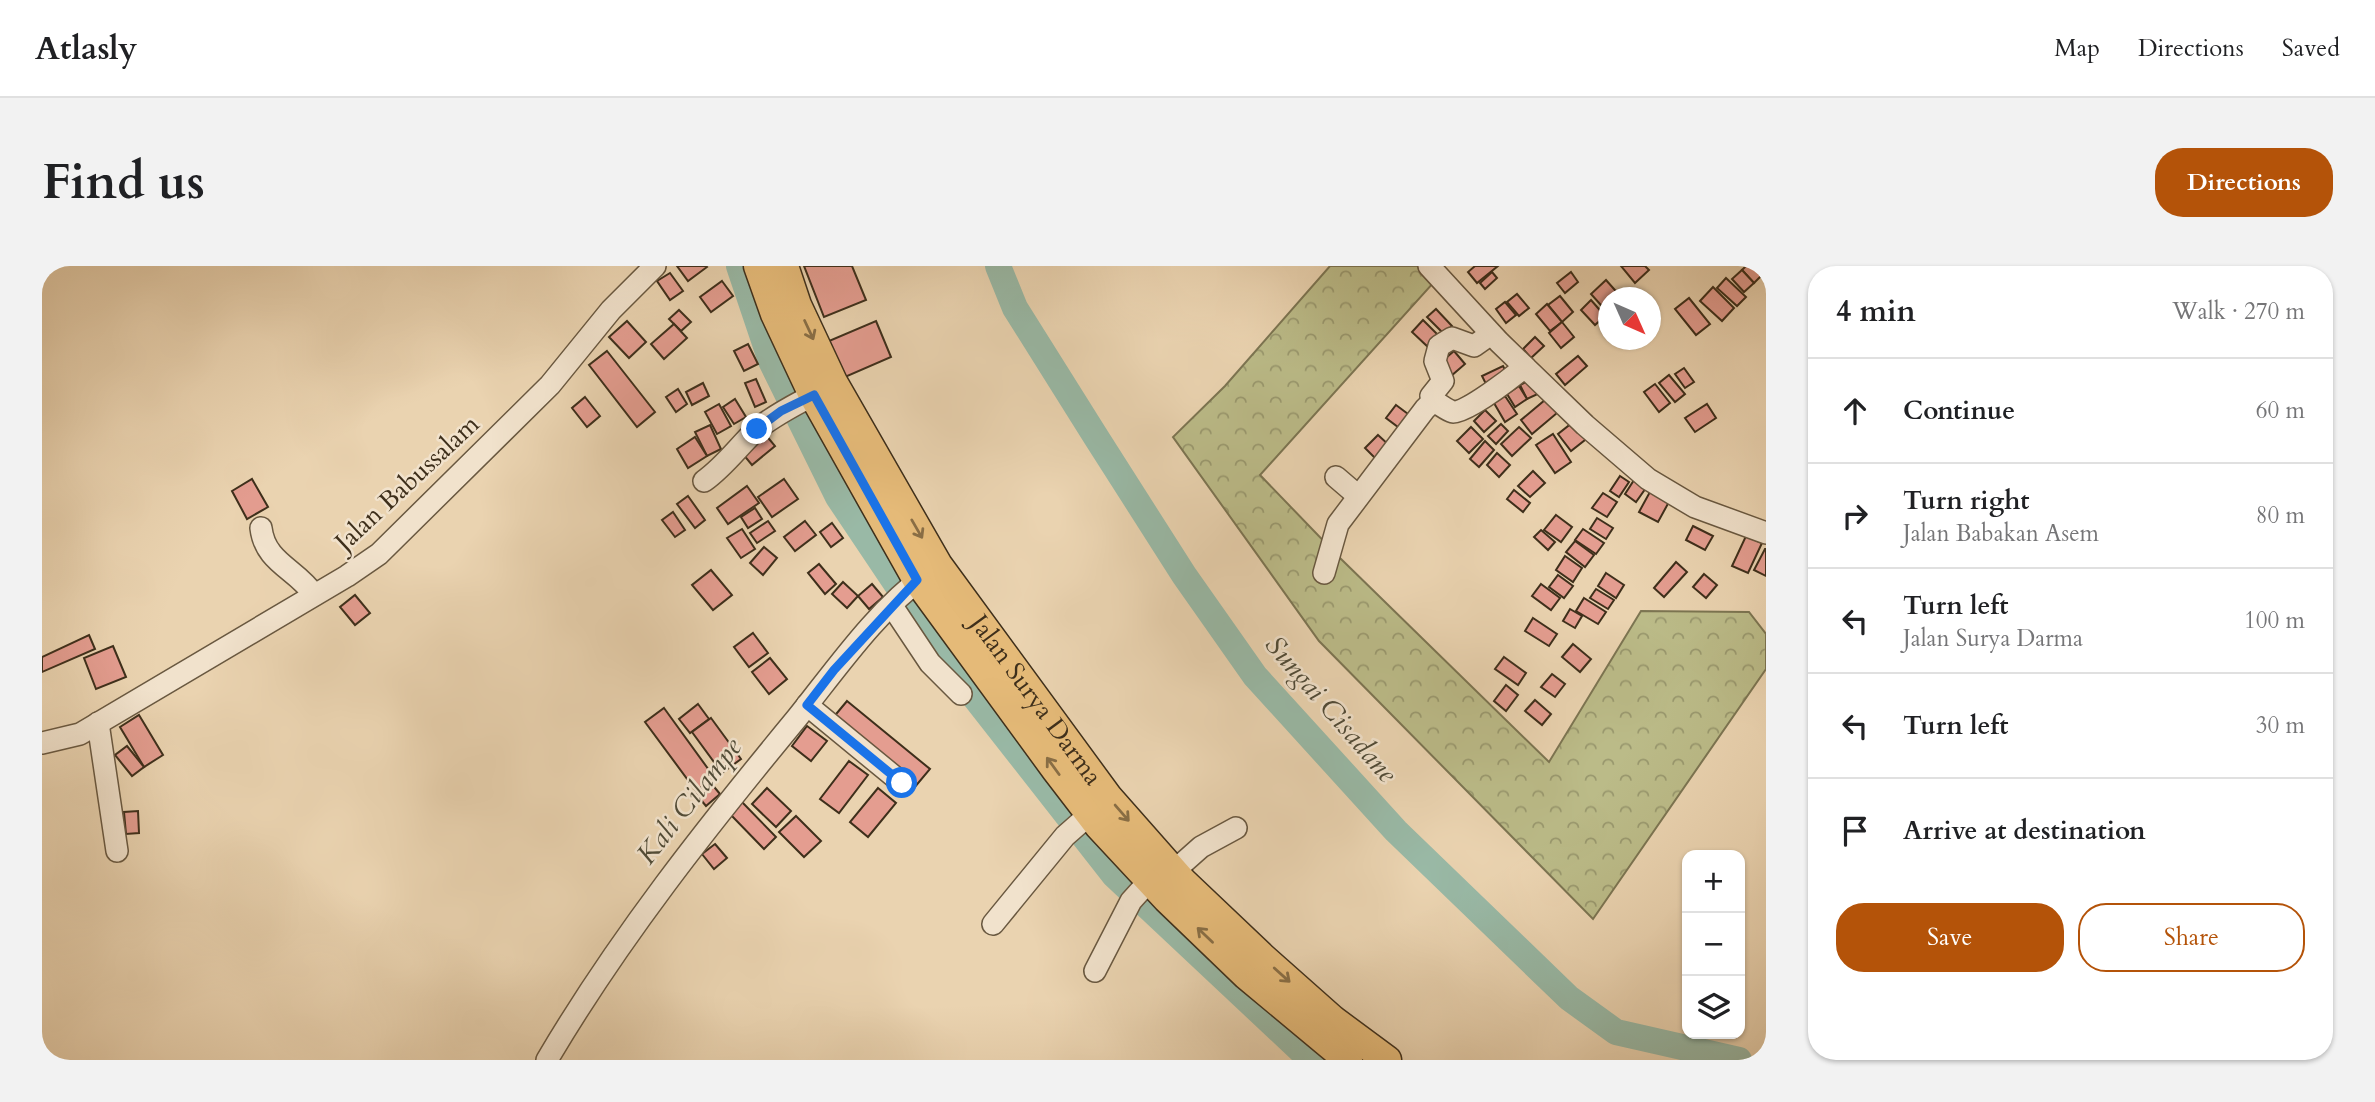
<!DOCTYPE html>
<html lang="en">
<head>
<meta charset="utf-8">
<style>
	:root { --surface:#fff; --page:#f2f2f2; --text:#202124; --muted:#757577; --line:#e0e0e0; --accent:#b45309 }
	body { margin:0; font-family:Cardo,serif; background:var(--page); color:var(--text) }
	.controls { position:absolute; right:21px; bottom:21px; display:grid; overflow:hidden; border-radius:14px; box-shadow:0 2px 5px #0004 }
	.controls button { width:63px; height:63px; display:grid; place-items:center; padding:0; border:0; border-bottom:2px solid var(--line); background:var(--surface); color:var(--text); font:35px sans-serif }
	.compass { position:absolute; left:1556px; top:21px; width:63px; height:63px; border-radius:50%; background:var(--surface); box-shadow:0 2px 5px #0004; rotate:135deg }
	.stop { position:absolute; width:21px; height:21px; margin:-16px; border:5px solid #1a73e8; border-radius:50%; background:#fff }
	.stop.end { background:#1a73e8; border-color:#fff; box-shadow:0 2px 7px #0008 }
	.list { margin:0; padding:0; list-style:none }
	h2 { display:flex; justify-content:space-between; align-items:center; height:91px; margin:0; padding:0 28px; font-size:30px }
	h2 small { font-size:23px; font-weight:400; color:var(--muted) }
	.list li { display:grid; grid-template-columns:46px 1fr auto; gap:21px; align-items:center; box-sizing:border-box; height:105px; padding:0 28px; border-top:2px solid var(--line) }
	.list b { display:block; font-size:26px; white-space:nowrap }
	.list p { margin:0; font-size:23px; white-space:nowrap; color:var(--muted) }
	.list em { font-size:23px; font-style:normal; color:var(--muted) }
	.actions { display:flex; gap:14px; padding:21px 28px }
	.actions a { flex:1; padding:16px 0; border:2px solid var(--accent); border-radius:28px; text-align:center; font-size:24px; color:var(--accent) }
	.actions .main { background:var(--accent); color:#fff }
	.icon { flex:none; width:38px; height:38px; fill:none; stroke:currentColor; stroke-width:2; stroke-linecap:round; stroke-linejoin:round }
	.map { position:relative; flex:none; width:1724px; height:794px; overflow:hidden; border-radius:28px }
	header { display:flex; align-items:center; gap:42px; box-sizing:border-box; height:98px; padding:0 35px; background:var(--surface); border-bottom:2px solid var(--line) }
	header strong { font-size:33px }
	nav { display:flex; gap:38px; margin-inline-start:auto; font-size:24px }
	.intro { display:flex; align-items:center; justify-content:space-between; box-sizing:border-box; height:168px; padding:0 42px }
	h1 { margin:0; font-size:49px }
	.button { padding:18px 32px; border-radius:28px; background:var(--accent); color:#fff; font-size:24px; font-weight:700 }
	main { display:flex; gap:42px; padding:0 42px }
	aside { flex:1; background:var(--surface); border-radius:28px; box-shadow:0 2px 5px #0004 }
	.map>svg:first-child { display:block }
	.forest { fill:url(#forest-crowns); stroke:#7c7552; stroke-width:2 }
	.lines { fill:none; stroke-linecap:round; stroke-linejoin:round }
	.river { stroke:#99b9a6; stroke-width:26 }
	.building { fill:#e49d90; stroke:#3e2f1b; stroke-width:2 }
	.minor-casing { stroke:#695840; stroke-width:24 }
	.major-casing { stroke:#3e2f1b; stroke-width:31 }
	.minor { stroke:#f1e2cc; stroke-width:21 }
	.major { stroke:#e5ba78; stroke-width:28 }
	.oneway { stroke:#896e45 }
	.route { stroke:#1a73e8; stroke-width:9 }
	.labels { text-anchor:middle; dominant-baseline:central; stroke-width:5; stroke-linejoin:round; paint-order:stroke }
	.street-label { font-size:26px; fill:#3e2f1b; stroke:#f1e2cc }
	.water-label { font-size:28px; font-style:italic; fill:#504b37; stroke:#f1e2cc }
</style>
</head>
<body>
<header>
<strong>Atlasly</strong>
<nav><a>Map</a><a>Directions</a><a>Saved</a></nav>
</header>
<div class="intro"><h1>Find us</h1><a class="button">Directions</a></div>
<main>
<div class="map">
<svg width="1724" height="794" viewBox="0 0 1724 794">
	<defs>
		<pattern id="forest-crowns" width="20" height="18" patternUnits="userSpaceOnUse" patternTransform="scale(1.75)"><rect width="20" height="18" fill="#bb8"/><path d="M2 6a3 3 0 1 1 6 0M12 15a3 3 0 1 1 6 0" fill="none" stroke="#99986e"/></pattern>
	</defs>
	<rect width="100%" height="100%" fill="#ead3b0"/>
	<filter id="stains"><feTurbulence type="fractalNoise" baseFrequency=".00286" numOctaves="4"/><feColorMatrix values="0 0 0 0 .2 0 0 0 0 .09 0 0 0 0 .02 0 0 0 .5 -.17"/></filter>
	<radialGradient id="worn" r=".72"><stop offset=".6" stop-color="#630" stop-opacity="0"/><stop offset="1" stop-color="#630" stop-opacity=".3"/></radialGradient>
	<polygon class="forest" points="1288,0 1383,0 1393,15 1218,209 1298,292 1507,496 1599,345 1707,346 1724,368 1724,403 1551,653 1277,375 1131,171 1183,120"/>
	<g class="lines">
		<g class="river">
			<polyline points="697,0 729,95 796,231 916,410 1072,609 1269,794"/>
			<polyline points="956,0 973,42 1054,171 1142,309 1213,410 1354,565 1527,732 1574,766 1697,794"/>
		</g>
	</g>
	<g class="building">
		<polygon points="635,0 664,0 665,1 646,15"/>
		<polygon points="762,0 810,0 824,34 782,51"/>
		<polygon points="1433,0 1456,0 1435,17 1426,6"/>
		<polygon points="1579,0 1603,0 1607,4 1593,17"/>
		<polygon points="1704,0 1716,0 1722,7 1712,17 1700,4"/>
		<polygon points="1700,4 1712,17 1702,26 1690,13"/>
		<polygon points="1450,6 1455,12 1443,23 1438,17"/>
		<polygon points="1529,6 1536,16 1523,27 1515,17"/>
		<polygon points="628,7 641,25 628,34 615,15"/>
		<polygon points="1684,12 1704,31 1695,40 1675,22"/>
		<polygon points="1564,14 1580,32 1566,32 1566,47 1549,28"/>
		<polygon points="680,15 691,30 669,46 658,31"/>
		<polygon points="1671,21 1692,42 1680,55 1658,35"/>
		<polygon points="1475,28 1487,42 1477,50 1465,36"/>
		<polygon points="1518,30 1531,46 1520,56 1506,39"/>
		<polygon points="1647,32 1668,58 1654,69 1633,43"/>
		<polygon points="1549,34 1563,50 1553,59 1539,44"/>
		<polygon points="1463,36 1474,49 1464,57 1454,43"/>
		<polygon points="1505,38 1520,56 1508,65 1494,48"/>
		<polygon points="1394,43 1410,60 1402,68 1385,51"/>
		<polygon points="637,44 649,56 639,65 627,53"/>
		<polygon points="1381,54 1397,70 1386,81 1370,66"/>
		<polygon points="585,55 604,76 587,92 567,71"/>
		<polygon points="834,55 849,91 803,111 787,75"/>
		<polygon points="1520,56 1532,71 1519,82 1507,67"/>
		<polygon points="632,58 645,72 622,93 609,78"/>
		<polygon points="1493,71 1502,80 1489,92 1481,83"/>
		<polygon points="706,78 716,98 702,105 692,85"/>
		<polygon points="565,85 613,146 595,161 547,99"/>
		<polygon points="1412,85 1423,98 1409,110 1398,97"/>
		<polygon points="1536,90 1545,100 1523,119 1514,108"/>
		<polygon points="1461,100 1467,112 1446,122 1440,110"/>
		<polygon points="1642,102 1652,116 1643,122 1633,108"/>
		<polygon points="1627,109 1643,128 1633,136 1617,117"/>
		<polygon points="1492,112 1500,126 1485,133 1478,119"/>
		<polygon points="714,113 724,136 713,141 703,117"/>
		<polygon points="661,117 667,130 650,139 644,126"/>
		<polygon points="1613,118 1628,137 1617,146 1602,126"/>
		<polygon points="1477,120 1485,133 1473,141 1465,128"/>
		<polygon points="636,123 645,138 634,146 624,131"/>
		<polygon points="1463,130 1475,148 1463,156 1452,137"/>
		<polygon points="543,131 558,150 545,161 530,142"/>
		<polygon points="693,133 704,151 692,158 681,141"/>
		<polygon points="1503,134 1515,147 1490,168 1479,154"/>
		<polygon points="677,138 689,160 675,168 663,146"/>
		<polygon points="1665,138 1674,152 1653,166 1643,152"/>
		<polygon points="1354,139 1374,154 1364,167 1344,152"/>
		<polygon points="1443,144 1454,155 1442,166 1432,155"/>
		<polygon points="1535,153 1548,170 1529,185 1516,168"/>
		<polygon points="1459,158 1466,165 1454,178 1446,170"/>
		<polygon points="668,159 679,183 665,190 653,166"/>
		<polygon points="1429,161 1441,173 1427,187 1415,175"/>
		<polygon points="1477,161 1489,172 1470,190 1459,178"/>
		<polygon points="723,168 733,180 710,199 700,187"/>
		<polygon points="1511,168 1529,196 1513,207 1494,179"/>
		<polygon points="1336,169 1348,180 1335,194 1323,182"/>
		<polygon points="653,171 665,190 646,202 635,183"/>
		<polygon points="1443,175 1452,184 1437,201 1428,193"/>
		<polygon points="1455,187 1468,199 1457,211 1445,199"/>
		<polygon points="1491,205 1503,217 1488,231 1476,220"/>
		<polygon points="1578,210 1587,216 1577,231 1568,225"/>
		<polygon points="1594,211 1606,219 1594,236 1583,228"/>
		<polygon points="210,213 226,241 205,253 190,225"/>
		<polygon points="742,213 756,233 730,251 716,231"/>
		<polygon points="705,220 717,237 686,258 675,242"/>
		<polygon points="1472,224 1488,237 1481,246 1465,233"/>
		<polygon points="1609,224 1628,234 1616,256 1597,246"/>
		<polygon points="1561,227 1575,236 1565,251 1550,242"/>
		<polygon points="646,230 663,254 653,262 635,238"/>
		<polygon points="713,242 720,253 706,262 699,251"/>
		<polygon points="631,246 643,264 633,271 620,254"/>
		<polygon points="1514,249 1530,261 1519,276 1502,264"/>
		<polygon points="1555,252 1571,262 1564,273 1548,263"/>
		<polygon points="726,255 733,265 715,277 708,267"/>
		<polygon points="763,255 774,269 753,285 742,271"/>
		<polygon points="790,257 801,272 789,281 778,266"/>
		<polygon points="1651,260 1671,270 1663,284 1644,274"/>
		<polygon points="700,263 713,283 699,292 685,272"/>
		<polygon points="1541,263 1562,277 1554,288 1533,274"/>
		<polygon points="1499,264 1513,276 1506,284 1492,271"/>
		<polygon points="1704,270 1720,277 1706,307 1690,300"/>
		<polygon points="1533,275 1552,289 1543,301 1524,286"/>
		<polygon points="722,281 735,292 721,309 708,297"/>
		<polygon points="1723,283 1724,283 1724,310 1712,304"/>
		<polygon points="1523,290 1540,302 1531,316 1514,304"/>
		<polygon points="1634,296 1645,306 1622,331 1612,322"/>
		<polygon points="777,298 794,318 783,328 766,307"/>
		<polygon points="669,304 690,329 671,344 650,319"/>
		<polygon points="1564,307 1582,319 1574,332 1556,320"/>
		<polygon points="1662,308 1675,319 1664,332 1651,321"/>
		<polygon points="1516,309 1531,320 1522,332 1507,321"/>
		<polygon points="801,316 816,330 805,342 790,328"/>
		<polygon points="830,318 841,331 827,343 816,330"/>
		<polygon points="1499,318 1518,332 1509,344 1490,330"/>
		<polygon points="1554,323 1572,334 1566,343 1548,332"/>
		<polygon points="313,329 328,347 313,359 298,341"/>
		<polygon points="1542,332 1564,346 1556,358 1534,345"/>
		<polygon points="1528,343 1540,350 1533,362 1521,355"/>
		<polygon points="1491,352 1515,368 1507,380 1483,365"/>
		<polygon points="711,367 726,387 707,401 692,381"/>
		<polygon points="47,369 53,383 0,406 0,391"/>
		<polygon points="1531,378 1549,393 1538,406 1520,391"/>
		<polygon points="71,380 84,411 54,423 42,392"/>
		<polygon points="1462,391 1484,407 1476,419 1453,403"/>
		<polygon points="728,392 745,413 727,428 710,406"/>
		<polygon points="1510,408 1523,418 1513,431 1499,421"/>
		<polygon points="1464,419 1476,429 1464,445 1452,435"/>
		<polygon points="1493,434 1509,448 1500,459 1483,445"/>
		<polygon points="805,435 888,503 872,522 790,453"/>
		<polygon points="656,438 667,453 648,467 637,453"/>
		<polygon points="622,442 672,511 654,525 603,456"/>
		<polygon points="97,449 121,489 102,501 78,461"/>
		<polygon points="669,452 699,493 680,507 650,466"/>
		<polygon points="765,460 785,475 769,495 750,480"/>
		<polygon points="85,480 102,501 90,510 73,489"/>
		<polygon points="807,495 826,509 797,547 778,533"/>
		<polygon points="668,516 678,528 664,540 654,528"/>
		<polygon points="725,522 749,545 734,561 710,538"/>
		<polygon points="836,522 854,537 826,571 808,556"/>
		<polygon points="699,535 734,571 722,583 687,547"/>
		<polygon points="96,545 97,567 84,568 82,546"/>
		<polygon points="754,550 779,575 762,591 737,566"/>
		<polygon points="673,578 685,592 672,603 660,588"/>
	</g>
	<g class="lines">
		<defs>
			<g id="minor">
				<polyline points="1387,0 1457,76 1543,159 1606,213 1653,241 1724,267"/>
				<polyline points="1391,135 1389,130 1401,115 1393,95 1397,80 1410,72 1432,80 1449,68"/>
				<polyline points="1294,211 1315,229"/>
				<path d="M 662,215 C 683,200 696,181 714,164 C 732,149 751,140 771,129"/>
				<path d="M 219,262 C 223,297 255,303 272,329"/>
				<path d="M 1282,307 L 1296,258 L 1383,143 L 1391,135 C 1398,138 1404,144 1411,146 C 1422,149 1473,109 1483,101"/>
				<polyline points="850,340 888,397 919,428"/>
				<polyline points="765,439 860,517"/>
				<polyline points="56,457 75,585"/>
				<polyline points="0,477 38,468 305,310 337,288 508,119 569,44 613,0"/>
				<polyline points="1132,605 1159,581 1194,562"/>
				<polyline points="951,658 1023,570 1048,548"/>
				<polyline points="1053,705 1089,635 1108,614"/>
				<path d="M 505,794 C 577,672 665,561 755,452 C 795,402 834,345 886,307"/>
			</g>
			<g id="major">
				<polyline points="716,0 733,48 771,129 875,314 1014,504 1057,560 1125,633 1204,709 1306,794"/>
				<path id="s1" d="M 742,0 L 755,39 L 791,116 L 896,299 L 1066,531 L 1141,616 L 1220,691 L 1291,754 L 1345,794"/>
			</g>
		</defs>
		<use href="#minor" class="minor-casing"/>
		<use href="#major" class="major-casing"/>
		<use href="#minor" class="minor"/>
		<use href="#major" class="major"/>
	</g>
	<defs><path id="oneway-shaft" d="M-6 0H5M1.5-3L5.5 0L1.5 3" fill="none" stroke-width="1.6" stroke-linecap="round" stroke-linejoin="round" transform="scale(1.75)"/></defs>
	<g class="oneway">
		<use href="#oneway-shaft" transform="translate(767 64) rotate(65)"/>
		<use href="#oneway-shaft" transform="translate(875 263) rotate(60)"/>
		<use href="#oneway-shaft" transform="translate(1011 500) rotate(-126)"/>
		<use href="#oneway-shaft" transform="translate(1080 547) rotate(49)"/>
		<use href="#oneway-shaft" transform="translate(1163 669) rotate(-136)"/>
		<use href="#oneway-shaft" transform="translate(1240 709) rotate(42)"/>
	</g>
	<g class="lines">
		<polyline class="route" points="715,163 739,145 772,129 875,314 792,404 765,439 860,517"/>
	</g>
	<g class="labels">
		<g class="street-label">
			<text transform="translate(365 217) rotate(-43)">Jalan Babussalam</text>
			<text stroke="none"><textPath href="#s1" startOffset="504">Jalan Surya Darma</textPath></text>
		</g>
		<g class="water-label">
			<text transform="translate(1289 443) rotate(49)">Sungai Cisadane</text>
			<text transform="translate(647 535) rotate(-52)">Kali Cilampe</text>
		</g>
	</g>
	<rect width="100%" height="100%" filter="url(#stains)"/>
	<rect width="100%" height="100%" fill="url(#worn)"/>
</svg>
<div class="controls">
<button>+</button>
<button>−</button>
<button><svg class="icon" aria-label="layers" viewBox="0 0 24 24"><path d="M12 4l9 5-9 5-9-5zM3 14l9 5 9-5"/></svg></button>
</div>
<svg class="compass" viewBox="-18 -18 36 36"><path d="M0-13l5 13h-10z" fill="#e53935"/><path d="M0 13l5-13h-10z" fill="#757577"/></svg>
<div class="stop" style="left:860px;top:517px"></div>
<div class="stop end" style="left:715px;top:163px"></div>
</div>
<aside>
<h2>4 min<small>Walk · 270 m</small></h2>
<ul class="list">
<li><svg class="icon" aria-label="ahead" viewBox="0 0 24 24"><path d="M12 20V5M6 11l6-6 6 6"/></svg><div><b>Continue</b></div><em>60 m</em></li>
<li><svg class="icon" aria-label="right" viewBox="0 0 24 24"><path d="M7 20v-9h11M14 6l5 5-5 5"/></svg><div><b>Turn right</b><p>Jalan Babakan Asem</p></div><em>80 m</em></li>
<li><svg class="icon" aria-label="left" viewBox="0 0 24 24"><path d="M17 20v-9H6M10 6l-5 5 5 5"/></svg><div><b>Turn left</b><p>Jalan Surya Darma</p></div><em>100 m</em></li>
<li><svg class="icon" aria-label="left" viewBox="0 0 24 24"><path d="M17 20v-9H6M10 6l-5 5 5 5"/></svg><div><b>Turn left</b></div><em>30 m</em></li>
<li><svg class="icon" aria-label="arrive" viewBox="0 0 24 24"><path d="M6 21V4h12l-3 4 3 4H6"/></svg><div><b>Arrive at destination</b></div></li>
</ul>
<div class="actions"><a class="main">Save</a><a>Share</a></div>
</aside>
</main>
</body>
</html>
